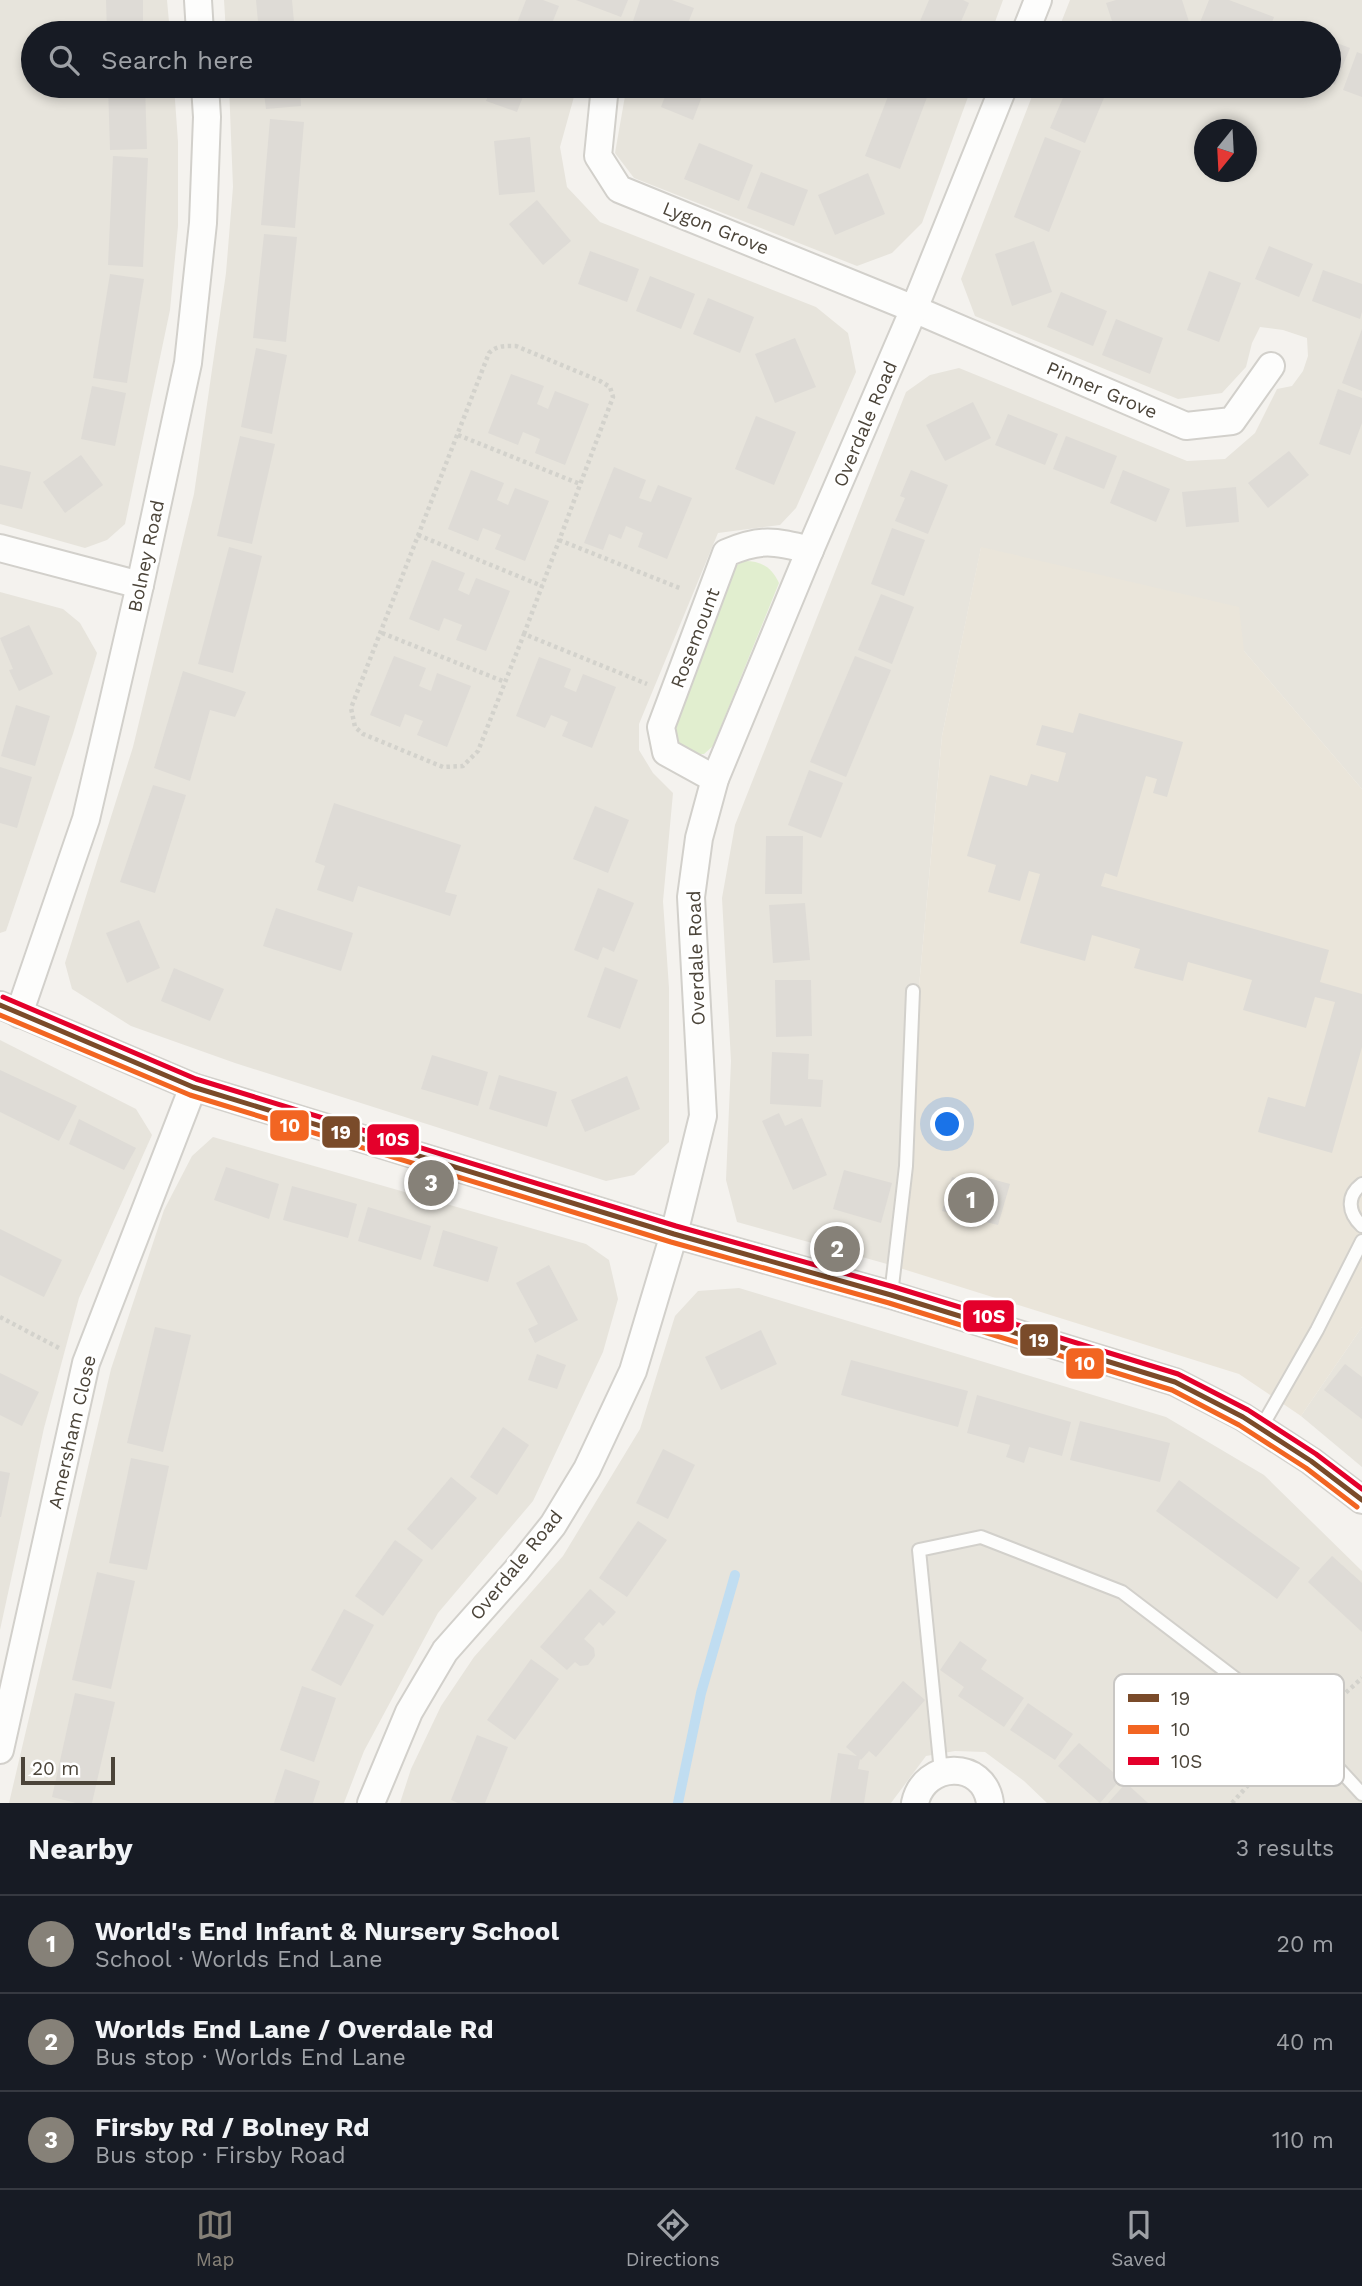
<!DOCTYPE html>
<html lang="en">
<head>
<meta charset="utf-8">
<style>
	:root { --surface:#171b24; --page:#242831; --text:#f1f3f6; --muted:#9ea1a6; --line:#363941; --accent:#868178 }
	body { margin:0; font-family:"Work Sans",sans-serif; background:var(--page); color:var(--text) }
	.compass { position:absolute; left:1194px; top:119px; width:63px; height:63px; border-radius:50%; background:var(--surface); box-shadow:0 4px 10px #0003; rotate:198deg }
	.scale { position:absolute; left:21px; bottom:18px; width:94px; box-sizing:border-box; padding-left:7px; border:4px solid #4b4439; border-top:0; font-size:19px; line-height:24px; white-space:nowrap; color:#4b4439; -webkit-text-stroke:5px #fff; paint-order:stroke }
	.you { position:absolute; left:948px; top:1125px; width:24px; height:24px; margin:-18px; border:5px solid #fff; border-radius:50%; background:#1a73e8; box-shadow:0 0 0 10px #1a73e833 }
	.badge { display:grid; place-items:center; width:46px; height:46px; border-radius:50%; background:var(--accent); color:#fff; font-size:23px; font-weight:700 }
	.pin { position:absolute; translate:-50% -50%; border:4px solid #fff; box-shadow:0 2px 7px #0006 }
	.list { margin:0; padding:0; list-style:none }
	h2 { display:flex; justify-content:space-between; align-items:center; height:91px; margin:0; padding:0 28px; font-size:30px }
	h2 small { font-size:23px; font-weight:400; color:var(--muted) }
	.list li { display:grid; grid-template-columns:46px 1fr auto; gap:21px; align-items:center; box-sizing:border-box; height:98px; padding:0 28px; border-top:2px solid var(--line) }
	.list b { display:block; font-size:26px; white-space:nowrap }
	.list p { margin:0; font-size:23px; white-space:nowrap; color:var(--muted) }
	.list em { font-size:23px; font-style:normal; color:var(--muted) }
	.icon { flex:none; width:38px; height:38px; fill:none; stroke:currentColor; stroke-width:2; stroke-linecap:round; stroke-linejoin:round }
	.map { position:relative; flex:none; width:1362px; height:1803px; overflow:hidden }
	.search { position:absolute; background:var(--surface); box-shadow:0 4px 10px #0003; left:21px; right:21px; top:21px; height:77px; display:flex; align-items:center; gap:18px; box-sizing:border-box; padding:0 24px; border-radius:38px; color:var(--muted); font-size:26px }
	.sheet { height:385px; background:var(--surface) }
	nav { display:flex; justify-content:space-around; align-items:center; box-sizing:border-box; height:98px; border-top:2px solid var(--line); background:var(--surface); font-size:19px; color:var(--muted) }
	nav a { display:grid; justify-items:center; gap:4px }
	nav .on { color:var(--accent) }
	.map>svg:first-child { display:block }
	.residential { fill:#e7e4dc; fill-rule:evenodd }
	.education { fill:#eae5da }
	.green { fill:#e1eecf }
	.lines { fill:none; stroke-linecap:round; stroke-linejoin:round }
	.stream { stroke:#c0ddf1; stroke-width:10 }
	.building { fill:#dedbd6 }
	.service-casing { stroke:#d2d0cb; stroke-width:16 }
	.minor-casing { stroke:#d2d0cb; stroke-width:30 }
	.path { stroke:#d3d2cc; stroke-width:4.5; stroke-dasharray:3.5 3.5; stroke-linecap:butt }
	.service { stroke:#fdfdfc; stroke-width:12 }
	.minor { stroke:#fdfdfc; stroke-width:26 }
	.bus-1-casing { stroke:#fff; stroke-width:10 }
	.bus-2-casing { stroke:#fff; stroke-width:10 }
	.bus-3-casing { stroke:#fff; stroke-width:10 }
	.bus-1 { stroke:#7a4b2a; stroke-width:5 }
	.bus-2 { stroke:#f26522; stroke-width:5 }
	.bus-3 { stroke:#e4002b; stroke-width:5 }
	.labels { text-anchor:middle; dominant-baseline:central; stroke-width:6; stroke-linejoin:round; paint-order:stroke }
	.street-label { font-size:19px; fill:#4b4439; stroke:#fff }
	.key { fill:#fff; stroke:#c9c7c4; stroke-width:2 }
	.key-label { font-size:19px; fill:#4b4439 }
	.line-badge { stroke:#fff; stroke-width:2.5 }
	.badge-label { font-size:19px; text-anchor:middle; font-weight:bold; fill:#fff }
</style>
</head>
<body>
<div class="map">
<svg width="1362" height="1803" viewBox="0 0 1362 1803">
	<rect width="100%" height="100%" fill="#f4f2ee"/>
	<g class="residential">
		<polygon points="0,0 167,0 170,33 33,33 33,86 174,86 178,142 178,226 170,310 125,524 107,540 85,548 0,524"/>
		<polygon points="224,0 1003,0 991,33 226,33"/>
		<path d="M 1070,0 L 1362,0 L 1362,789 L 1244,651 L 981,548 L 942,736 L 899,1204 L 887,1264 L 737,1222 L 726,1180 L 731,1061 L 722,898 L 735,825 L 906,392 L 930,375 L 959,368 L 1187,461 L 1225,459 L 1255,433 L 1277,389 L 1292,386 L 1303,371 L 1308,356 L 1307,338 L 1283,330 L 1260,327 L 1252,343 L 1246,367 L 1222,393 L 1178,399 L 975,316 L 961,279 L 1036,86 L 1329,86 L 1329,33 L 1057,33 ZM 1204,130 L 1246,130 L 1246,172 L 1204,172 Z"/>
		<polygon points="229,86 577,86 560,147 567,187 600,222 816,307 848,333 856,372 796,508 780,525 718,533 639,724 639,750 653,773 673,793 663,901 669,988 669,1142 634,1175 606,1181 235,1063 131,1026 72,989 65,963 133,747 194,494 226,273 233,187"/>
		<polygon points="633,86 972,86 922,223 892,253 857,266 634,178 615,153 625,96"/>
		<polygon points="0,592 63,609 80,623 97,653 73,734 6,931 0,933"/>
		<polygon points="0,1040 136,1109 152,1135 79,1298 44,1428 0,1630"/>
		<polygon points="213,1137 586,1244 609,1260 618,1299 603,1352 533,1501 438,1613 364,1751 344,1803 9,1803 111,1369 164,1210 192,1156"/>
		<polygon points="739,1288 1166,1417 1264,1475 1362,1571 1362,1803 1047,1803 1024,1781 985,1752 955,1751 926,1756 891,1803 400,1803 411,1769 441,1706 474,1657 563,1556 640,1429 675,1316 698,1291"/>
		<polygon points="1362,1327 1362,1467 1301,1416"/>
	</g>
	<polygon class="education" points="981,547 1239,607 1244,651 1362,789 1362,1327 1301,1416 1239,1374 887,1264 899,1204 942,736"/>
	<path class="green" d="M 745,561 C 762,561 772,568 779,583 L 713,746 L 704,754 C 687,754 680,750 672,735 L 733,567 Z"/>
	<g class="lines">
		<polyline class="stream" points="678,1803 701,1693 735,1575"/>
	</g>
	<g class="building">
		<polygon points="106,0 143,0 143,33 107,33"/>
		<polygon points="256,0 292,0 295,33 259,33"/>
		<polygon points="526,0 543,0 559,6 548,33 513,33"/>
		<polygon points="576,0 628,0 621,17"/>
		<polygon points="640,0 672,0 694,8 684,33 665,33 633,21"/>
		<polygon points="929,0 963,0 969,3 956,33 915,33"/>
		<polygon points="1116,0 1182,0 1190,25 1164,33 1116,33 1106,3"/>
		<polygon points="1209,0 1229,0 1274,17 1268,33 1205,33 1197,30"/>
		<polygon points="1286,23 1312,33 1281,33"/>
		<polygon points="1329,40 1350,48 1335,85 1329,82"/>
		<polygon points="1357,52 1362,54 1362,97 1343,90"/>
		<polygon points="108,86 145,86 147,149 110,150"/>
		<polygon points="263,86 300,86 301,106 266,109"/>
		<polygon points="492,86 527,86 517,112 486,101"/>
		<polygon points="669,86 706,86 693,120 661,107"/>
		<polygon points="892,86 912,86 929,92 900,169 865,156"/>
		<polygon points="1068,86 1109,86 1085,143 1050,128"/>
		<polygon points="270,119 304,122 295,228 261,225"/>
		<polygon points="530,137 535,192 499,195 494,141"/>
		<polygon points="1045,137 1081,151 1049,232 1014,217"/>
		<polygon points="699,143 753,165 739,201 684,179"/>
		<polygon points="113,156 148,158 143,267 108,265"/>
		<polygon points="761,172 808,190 794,226 747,208"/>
		<polygon points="868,173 885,214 835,235 818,195"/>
		<polygon points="537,200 571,241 543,265 509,224"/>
		<polygon points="264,234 297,237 286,342 253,338"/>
		<polygon points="1034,241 1052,292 1012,306 995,254"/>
		<polygon points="1269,246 1313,264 1299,297 1255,279"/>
		<polygon points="590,251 639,269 627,302 578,284"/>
		<polygon points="1323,270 1362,284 1362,312 1360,319 1312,301"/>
		<polygon points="1209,271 1241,283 1219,342 1187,330"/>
		<polygon points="110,274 144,279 127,383 93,378"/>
		<polygon points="650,276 695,294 681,329 636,311"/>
		<polygon points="1061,292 1107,311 1093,346 1047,327"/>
		<polygon points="708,298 754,317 740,353 693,334"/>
		<polygon points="1116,319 1163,338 1150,374 1102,355"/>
		<polygon points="1362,329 1362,391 1342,383"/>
		<polygon points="795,338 816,387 775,403 755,354"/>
		<polygon points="256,348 287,355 272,434 241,427"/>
		<polygon points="511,374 544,386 537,404 548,409 555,391 589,404 565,465 535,453 540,439 523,432 518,445 488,433"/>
		<polygon points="92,386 126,393 115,446 81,439"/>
		<polygon points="1338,389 1362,398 1362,423 1350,455 1319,444"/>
		<polygon points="973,402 991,438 945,461 926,425"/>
		<polygon points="1008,414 1058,434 1045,465 995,445"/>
		<polygon points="756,416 796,432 774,485 735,469"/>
		<polygon points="240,436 275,444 252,544 217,536"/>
		<polygon points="1066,436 1117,456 1104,489 1053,469"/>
		<polygon points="1289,451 1309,475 1268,508 1248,483"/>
		<polygon points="81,455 103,485 65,513 43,482"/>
		<polygon points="0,465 31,472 22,509 0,504"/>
		<polygon points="614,467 646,480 639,498 651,502 658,485 692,498 667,559 638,547 643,533 626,526 621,539 609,534 603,550 584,543"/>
		<polygon points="471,470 504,483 497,500 508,505 515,488 549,501 525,561 495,549 501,535 483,528 478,541 448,529"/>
		<polygon points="911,470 948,485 928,534 895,521 905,498 900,496"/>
		<polygon points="1123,470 1170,489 1156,522 1110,503"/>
		<polygon points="1236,487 1239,522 1186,527 1182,492"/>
		<polygon points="892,528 925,540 904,596 871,584"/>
		<polygon points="229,547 262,556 233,673 198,664"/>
		<polygon points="432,560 465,573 458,590 469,595 476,578 510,591 486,651 456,640 462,625 444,618 439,631 409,619"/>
		<polygon points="881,594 914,607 892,664 858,650"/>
		<polygon points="29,625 53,674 19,691 9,670 13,669 0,638"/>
		<polygon points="394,656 426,668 419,686 431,691 437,673 471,686 447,747 417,735 423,721 405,714 400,727 370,715"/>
		<polygon points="855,656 891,670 846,777 810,762"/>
		<polygon points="539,657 571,669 564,687 576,692 583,674 616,687 592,748 562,736 568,722 551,715 545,728 516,716"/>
		<polygon points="183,671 246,692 235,717 210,710 190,781 154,768"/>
		<polygon points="16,705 50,716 35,766 1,756"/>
		<polygon points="1079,713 1183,742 1167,797 1153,793 1157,779 1146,776 1117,877 1105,873 1101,886 1329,950 1320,982 1362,994 1362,1047 1332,1153 1258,1132 1268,1097 1305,1107 1335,1002 1315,997 1306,1028 1243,1010 1252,980 1188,962 1183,981 1134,968 1140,949 1092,935 1085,961 1020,943 1040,874 1029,871 1020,901 988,892 996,865 967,856 990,775 1027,786 1031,774 1058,782 1066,753 1036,745 1042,725 1073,733"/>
		<polygon points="0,767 32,777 17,828 0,823"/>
		<polygon points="809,770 843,783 821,838 788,825"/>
		<polygon points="153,785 186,795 155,893 120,882"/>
		<polygon points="334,803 461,845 445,892 457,895 450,916 358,886 353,902 317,890 325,866 315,862"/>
		<polygon points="595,806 629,820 608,873 573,859"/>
		<polygon points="766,836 803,836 802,894 765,894"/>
		<polygon points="598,888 634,903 614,952 603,947 598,960 574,950"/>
		<polygon points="805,903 810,960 773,963 769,905"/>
		<polygon points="276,908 353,933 341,971 263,946"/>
		<polygon points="139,920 160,968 127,983 106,933"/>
		<polygon points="605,967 638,980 620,1029 587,1017"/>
		<polygon points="174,968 224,989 210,1021 161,1001"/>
		<polygon points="775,980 811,980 812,1036 776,1037"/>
		<polygon points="772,1052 809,1054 808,1079 823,1080 821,1107 770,1104"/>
		<polygon points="432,1055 488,1072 478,1106 421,1089"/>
		<polygon points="0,1070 77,1106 59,1141 0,1112"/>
		<polygon points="499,1075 557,1092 547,1127 489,1109"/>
		<polygon points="627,1076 640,1109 585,1132 571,1100"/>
		<polygon points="779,1113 785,1126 802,1118 827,1175 793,1190 762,1121"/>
		<polygon points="79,1119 136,1148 124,1170 69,1144"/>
		<polygon points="226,1167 279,1184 269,1219 214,1200"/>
		<polygon points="844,1170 892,1183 881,1223 833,1209"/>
		<polygon points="952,1177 986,1186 988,1178 1010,1184 998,1225 942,1211"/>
		<polygon points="292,1186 357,1204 348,1238 283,1220"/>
		<polygon points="368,1207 431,1226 421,1260 358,1241"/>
		<polygon points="0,1229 62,1260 44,1297 0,1275"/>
		<polygon points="443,1230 498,1247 488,1282 433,1266"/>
		<polygon points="549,1265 578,1320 535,1343 528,1329 538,1324 516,1283"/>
		<polygon points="155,1327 191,1335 163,1452 127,1443"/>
		<polygon points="761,1330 777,1364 721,1390 705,1357"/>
		<polygon points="537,1354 566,1365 557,1389 528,1380"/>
		<polygon points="851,1360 968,1391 958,1427 841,1395"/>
		<polygon points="1345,1364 1362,1377 1362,1419 1324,1390"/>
		<polygon points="0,1373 39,1392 22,1426 0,1415"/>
		<polygon points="977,1395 1071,1422 1062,1456 1029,1447 1024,1463 1006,1457 1010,1445 967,1433"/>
		<polygon points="1080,1421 1170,1443 1160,1482 1070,1460"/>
		<polygon points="503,1427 529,1445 497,1495 470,1477"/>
		<polygon points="663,1449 695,1465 668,1519 636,1503"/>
		<polygon points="131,1458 169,1466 147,1570 109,1563"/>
		<polygon points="0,1471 10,1473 1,1517 0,1517"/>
		<polygon points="451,1477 477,1498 432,1550 407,1529"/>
		<polygon points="1179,1480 1300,1568 1277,1599 1156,1511"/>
		<polygon points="638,1521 667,1540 627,1597 599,1578"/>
		<polygon points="395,1540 423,1560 383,1616 355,1596"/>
		<polygon points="1332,1556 1362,1583 1362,1632 1308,1582"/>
		<polygon points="97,1572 135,1581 111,1689 72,1680"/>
		<polygon points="590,1589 616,1612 603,1626 599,1622 584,1639 594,1648 595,1656 588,1665 580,1666 575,1662 567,1670 540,1647"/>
		<polygon points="344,1609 374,1625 341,1686 311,1670"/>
		<polygon points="960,1641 987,1660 981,1669 1024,1698 1004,1727 958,1696 964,1687 940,1670"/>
		<polygon points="531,1659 559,1679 515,1740 487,1720"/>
		<polygon points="903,1681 925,1700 876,1757 869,1751 861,1760 860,1759 858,1769 869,1771 864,1803 830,1803 838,1753 857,1756 846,1747"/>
		<polygon points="302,1686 336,1698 314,1762 280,1750"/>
		<polygon points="75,1693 115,1702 92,1803 76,1803 52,1797"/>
		<polygon points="1028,1703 1073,1734 1055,1760 1010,1730"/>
		<polygon points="477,1735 508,1747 485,1803 458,1803 451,1800"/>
		<polygon points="1079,1743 1121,1779 1100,1803 1058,1766"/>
		<polygon points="285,1769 320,1781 313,1803 274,1803"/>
		<polygon points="1126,1783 1148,1803 1108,1803"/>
	</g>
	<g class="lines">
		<defs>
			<g id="service">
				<path d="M 1362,1184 C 1346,1196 1348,1213 1362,1226"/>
				<polyline points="891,1295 906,1166 913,991"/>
				<polyline points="1261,1428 1317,1330 1362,1241"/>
				<polyline points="941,1772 919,1550 981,1537 1122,1592 1304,1731 1362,1794"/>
			</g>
			<g id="minor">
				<polyline points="198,0 200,33"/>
				<polyline points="1025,33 1038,0"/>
				<polyline points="605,86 598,156 619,189 914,309 1186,426 1232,421 1271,366"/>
				<polyline points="0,548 140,585"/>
				<path d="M 715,779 L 666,752 L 661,727 L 726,553 C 761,538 774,541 810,550"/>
				<polyline points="0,1005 193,1087 674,1234 891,1295 1175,1382 1243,1417 1311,1461 1362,1500"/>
				<polyline points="19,1014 86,819 140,585 188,363 203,223 207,117 205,86"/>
				<polyline points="0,1750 86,1363 193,1087"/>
				<polyline points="371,1803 409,1712 445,1651 516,1571 553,1525 587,1469 633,1371 674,1234 703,1116 691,897 699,838 715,779 810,550 914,309 1004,86"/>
				<path d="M 915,1803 C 924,1761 984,1759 990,1803"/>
			</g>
		</defs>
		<use href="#service" class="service-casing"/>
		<use href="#minor" class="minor-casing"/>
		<g class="path">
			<polyline points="458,435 580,484"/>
			<polyline points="418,535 542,586"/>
			<polyline points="559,540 682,589"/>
			<polyline points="382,633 505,682"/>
			<path d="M 524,634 L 613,397 L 610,387 L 600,381 L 516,346 C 505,346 497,345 489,353 L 351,708 L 355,727 L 363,734 L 443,767 L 463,766 L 478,751 L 524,634 L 647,684"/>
			<polyline points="0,1317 61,1349"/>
			<polyline points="1320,1716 1362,1678"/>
			<polyline points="1232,1803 1271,1760 1287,1745"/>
		</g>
		<use href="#service" class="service"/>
		<use href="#minor" class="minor"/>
		<defs>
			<polyline id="bus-1" points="0,1005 193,1087 674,1234 891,1295 1175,1382 1243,1417 1311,1461 1362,1500"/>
			<polyline id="bus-2" points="0,1015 190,1095 671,1242 889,1303 1172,1390 1239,1425 1306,1468 1357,1507"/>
			<polyline id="bus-3" points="3,997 196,1079 676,1226 894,1287 1178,1374 1248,1410 1316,1454 1362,1489"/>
		</defs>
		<use href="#bus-1" class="bus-1-casing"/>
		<use href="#bus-2" class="bus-2-casing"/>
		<use href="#bus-3" class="bus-3-casing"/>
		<use href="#bus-1" class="bus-1"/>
		<use href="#bus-2" class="bus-2"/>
		<use href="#bus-3" class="bus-3"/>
	</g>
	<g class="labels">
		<g class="street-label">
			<text transform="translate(716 228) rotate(22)">Lygon Grove</text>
			<text transform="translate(1102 390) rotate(23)">Pinner Grove</text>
			<text transform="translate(865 424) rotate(-67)">Overdale Road</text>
			<text transform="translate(146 556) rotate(-78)">Bolney Road</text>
			<text transform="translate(695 638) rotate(-69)">Rosemount</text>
			<text transform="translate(696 958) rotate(-92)">Overdale Road</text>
			<text transform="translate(72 1432) rotate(-77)">Amersham Close</text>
			<text transform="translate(516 1565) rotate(-51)">Overdale Road</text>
		</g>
	</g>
	<rect x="1114" y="1674" width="230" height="112" rx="10" class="key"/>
	<rect x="1128" y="1694" width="31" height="8" fill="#7a4b2a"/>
	<rect x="1128" y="1725" width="31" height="9" fill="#f26522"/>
	<rect x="1128" y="1757" width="31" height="8" fill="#e4002b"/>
	<g class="key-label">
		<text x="1171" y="1705">19</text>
		<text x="1171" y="1736">10</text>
		<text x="1171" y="1768">10S</text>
	</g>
	<g class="line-badge">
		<rect x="269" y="1109" width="41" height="33" rx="7" fill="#f26522"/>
		<rect x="321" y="1115" width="40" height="34" rx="7" fill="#7a4b2a"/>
		<rect x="366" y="1123" width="54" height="33" rx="7" fill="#e4002b"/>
		<rect x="962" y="1299" width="53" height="34" rx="7" fill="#e4002b"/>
		<rect x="1019" y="1323" width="40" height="34" rx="7" fill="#7a4b2a"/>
		<rect x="1065" y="1347" width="40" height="33" rx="7" fill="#f26522"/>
	</g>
	<g class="badge-label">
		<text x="290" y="1132">10</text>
		<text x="341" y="1139">19</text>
		<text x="393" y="1146">10S</text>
		<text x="989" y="1323">10S</text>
		<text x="1039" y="1347">19</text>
		<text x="1085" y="1370">10</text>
	</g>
</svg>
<svg class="compass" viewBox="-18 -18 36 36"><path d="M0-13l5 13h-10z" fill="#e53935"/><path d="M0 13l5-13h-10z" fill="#9ea1a6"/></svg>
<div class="scale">20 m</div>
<div class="you"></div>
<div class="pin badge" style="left:971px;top:1200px">1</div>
<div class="pin badge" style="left:837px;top:1249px">2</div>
<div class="pin badge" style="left:431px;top:1183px">3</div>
<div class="search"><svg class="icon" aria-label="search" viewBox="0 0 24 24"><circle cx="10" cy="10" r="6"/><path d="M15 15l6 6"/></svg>Search here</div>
</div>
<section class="sheet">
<h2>Nearby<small>3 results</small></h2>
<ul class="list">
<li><span class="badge">1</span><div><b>World's End Infant &amp; Nursery School</b><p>School · Worlds End Lane</p></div><em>20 m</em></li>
<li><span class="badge">2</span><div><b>Worlds End Lane / Overdale Rd</b><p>Bus stop · Worlds End Lane</p></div><em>40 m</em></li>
<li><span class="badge">3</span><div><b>Firsby Rd / Bolney Rd</b><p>Bus stop · Firsby Road</p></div><em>110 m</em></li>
</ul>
</section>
<nav>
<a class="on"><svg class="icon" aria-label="map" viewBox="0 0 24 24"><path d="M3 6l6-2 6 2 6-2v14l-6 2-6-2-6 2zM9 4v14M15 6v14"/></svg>Map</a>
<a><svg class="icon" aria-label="directions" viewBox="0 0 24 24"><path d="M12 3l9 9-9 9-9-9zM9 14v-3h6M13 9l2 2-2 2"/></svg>Directions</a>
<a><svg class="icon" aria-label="saved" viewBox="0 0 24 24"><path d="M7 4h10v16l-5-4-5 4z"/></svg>Saved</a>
</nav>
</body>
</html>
